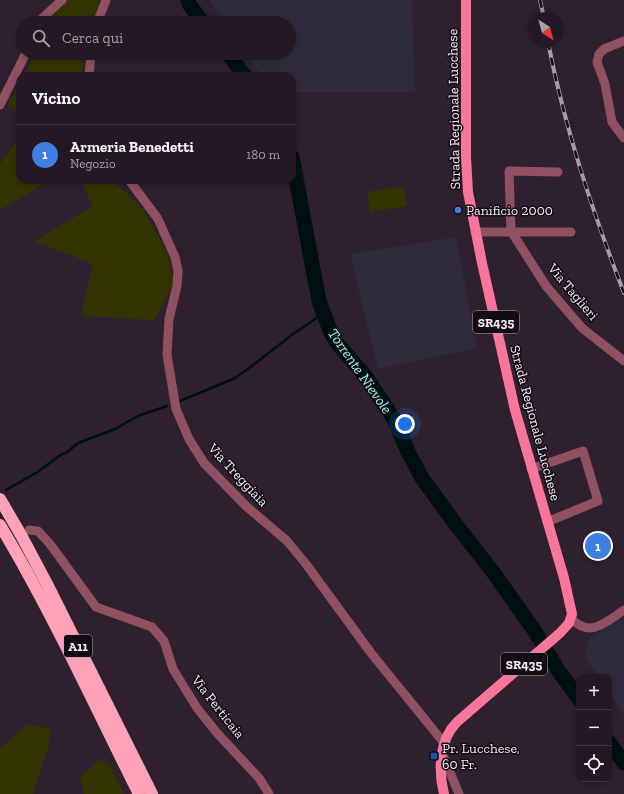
<!DOCTYPE html>
<html lang="it">
<head>
<meta charset="utf-8">
<style>
	:root { --surface:#231823; --page:#2b212b; --text:#f1f3f6; --muted:#a3a0a6; --line:#403741; --accent:#2563eb }
	body { margin:0; font-family:"Zilla Slab",serif; background:var(--page); color:var(--text) }
	.controls { position:absolute; right:12px; bottom:12px; display:grid; overflow:hidden; border-radius:8px; box-shadow:0 2px 6px #0003 }
	.controls button { width:36px; height:36px; display:grid; place-items:center; padding:0; border:0; border-bottom:1px solid var(--line); background:var(--surface); color:var(--text); font:20px sans-serif }
	.compass { position:absolute; left:528px; top:12px; width:36px; height:36px; border-radius:50%; background:var(--surface); box-shadow:0 2px 6px #0003; rotate:144deg }
	.you { position:absolute; left:405px; top:424px; width:14px; height:14px; margin:-10px; border:3px solid #fff; border-radius:50%; background:#1a73e8; box-shadow:0 0 0 6px #1a73e833 }
	.badge { display:grid; place-items:center; width:26px; height:26px; border-radius:50%; background:var(--accent); color:#fff; font-size:13px; font-weight:700 }
	.pin { position:absolute; translate:-50% -50%; border:2px solid #fff; box-shadow:0 1px 4px #0006 }
	.list { margin:0; padding:0; list-style:none }
	h2 { display:flex; justify-content:space-between; align-items:center; height:52px; margin:0; padding:0 16px; font-size:17px }
	h2 small { font-size:13px; font-weight:400; color:var(--muted) }
	.list li { display:grid; grid-template-columns:26px 1fr auto; gap:12px; align-items:center; box-sizing:border-box; height:60px; padding:0 16px; border-top:1px solid var(--line) }
	.list b { display:block; font-size:15px; white-space:nowrap }
	.list p { margin:0; font-size:13px; white-space:nowrap; color:var(--muted) }
	.list em { font-size:13px; font-style:normal; color:var(--muted) }
	.icon { flex:none; width:22px; height:22px; fill:none; stroke:currentColor; stroke-width:2; stroke-linecap:round; stroke-linejoin:round }
	.map { position:relative; flex:none; width:624px; height:794px; overflow:hidden }
	.search { position:absolute; background:var(--surface); box-shadow:0 2px 6px #0003; left:16px; top:16px; width:280px; height:44px; display:flex; align-items:center; gap:10px; box-sizing:border-box; padding:0 14px; border-radius:22px; color:var(--muted); font-size:15px }
	.panel { position:absolute; background:var(--surface); box-shadow:0 2px 6px #0003; left:16px; top:72px; width:280px; height:112px; border-radius:12px }
	.map>svg:first-child { display:block }
	.industrial { fill:#2d2a3b }
	.green { fill:#323400 }
	.lines { fill:none; stroke-linecap:round; stroke-linejoin:round }
	.stream { stroke:#001010; stroke-width:2.5 }
	.river { stroke:#001010; stroke-width:15 }
	.minor { stroke:#8f5160; stroke-width:9 }
	.major { stroke:#f8769a; stroke-width:10 }
	.highway { stroke:#ffa1b7; stroke-width:12 }
	.rail-casing { stroke:#a89ba7; stroke-width:4 }
	.rail { stroke:#130c13; stroke-width:2.5; stroke-dasharray:8; stroke-linecap:butt }
	.shop-dot { fill:#3f7fe0; stroke:#130c13; stroke-width:1.5 }
	.transit-dot { fill:#1a4fb4; stroke:#130c13; stroke-width:1.5 }
	.labels { text-anchor:middle; dominant-baseline:central; stroke-width:3; stroke-linejoin:round; paint-order:stroke }
	.shield { fill:#130c13; stroke:#b1a7b0; stroke-width:1 }
	.shield-label { font-size:13px; font-weight:bold; fill:#f5eaf4 }
	.street-label { font-size:14px; fill:#f5eaf4; stroke:#130c13 }
	.poi-label { font-size:14px; fill:#f5eaf4; stroke:#130c13; text-anchor:start }
	.water-label { font-size:15px; font-style:italic; fill:#91f7f9; stroke:#130c13 }
</style>
</head>
<body>
<div class="map">
<svg width="624" height="794" viewBox="0 0 624 794">
	<rect width="100%" height="100%" fill="#2f202f"/>
	<g class="industrial">
		<polygon points="210,0 412,0 415,92 292,92 292,76 262,76 244,53 289,53 289,23 222,23"/>
		<polygon points="456,237 477,348 378,369 350,254"/>
		<polygon points="624,617 624,716 609,693 609,677 598,677 585,657 589,638"/>
	</g>
	<g class="green">
		<polygon points="66,0 100,0 91,23 45,23"/>
		<polygon points="34,53 83,53 83,76 25,76"/>
		<polygon points="20,85 20,116 8,103"/>
		<polygon points="20,137 20,180 51,180 0,210 0,164"/>
		<polygon points="81,180 107,180 119,186 143,209 168,253 174,284 154,320 81,316 93,264 34,241 93,206"/>
		<polygon points="403,186 407,206 370,212 367,192"/>
		<polygon points="28,724 50,729 49,744 33,794 0,794 0,748"/>
		<polygon points="100,759 110,766 124,794 84,794 80,778"/>
	</g>
	<g class="lines">
		<g class="stream">
			<polyline points="180,401 233,379 248,369 293,334 324,313"/>
			<polyline points="6,490 36,473 62,454 66,453 78,443 115,429 138,416 167,406"/>
		</g>
		<g class="river">
			<polyline points="188,0 189,4 203,23"/>
			<polyline points="227,53 245,76"/>
			<polyline points="292,157 319,301 331,333 337,343 366,377 394,419 408,452 422,478 457,526 493,572 534,630 558,670 579,699"/>
			<polyline points="609,742 624,763"/>
		</g>
		<g class="minor">
			<polyline points="37,23 62,0"/>
			<polyline points="97,23 106,0"/>
			<polyline points="624,41 604,49 599,54 597,62 605,84 612,122 624,138"/>
			<polyline points="89,76 91,53"/>
			<polyline points="0,105 26,53"/>
			<polyline points="558,172 509,171 511,231 546,286 582,328 624,361"/>
			<polyline points="129,180 158,219 175,257 178,271 177,286 169,319 167,355 176,409 189,439 204,463 246,506 287,541 306,564 371,653 444,743"/>
			<polyline points="476,232 571,232"/>
			<polyline points="531,469 583,451 598,501 547,522"/>
			<polyline points="29,530 38,531 50,544 96,607 152,627 164,641 173,669 197,708 217,733 259,778 269,794"/>
			<path d="M 571,618 C 590,639 606,622 624,610"/>
			<polyline points="442,753 459,794"/>
		</g>
		<path class="major" d="M 444,794 C 438,770 439,740 457,722 L 560,633 L 569,623 L 572,614 L 564,578 L 515,410 L 482,263 L 468,192 L 466,157 L 466,0"/>
		<g class="highway">
			<polyline points="0,499 21,535 47,584 152,794"/>
			<path d="M 0,525 C 52,612 94,704 139,794"/>
		</g>
		<defs>
			<g id="rail">
				<polyline points="540,0 544,18"/>
				<path d="M 548,42 C 565,129 592,210 624,293"/>
			</g>
		</defs>
		<use href="#rail" class="rail-casing"/>
		<use href="#rail" class="rail"/>
	</g>
	<circle class="shop-dot" cx="458" cy="210" r="4"/>
	<rect class="transit-dot" x="430" y="752" width="8" height="8" rx="2"/>
	<g class="labels">
		<g class="shield">
			<rect x="473" y="311" width="46" height="22" rx="3"/>
			<rect x="64" y="635" width="28" height="22" rx="3"/>
			<rect x="501" y="653" width="46" height="22" rx="3"/>
		</g>
		<g class="shield-label">
			<text x="496" y="322">SR435</text>
			<text x="78" y="646">A11</text>
			<text x="524" y="664">SR435</text>
		</g>
		<g class="street-label">
			<text transform="translate(454 109) rotate(-91)">Strada Regionale Lucchese</text>
			<text transform="translate(573 292) rotate(50)">Via Taglieri</text>
			<text transform="translate(535 423) rotate(75)">Strada Regionale Lucchese</text>
			<text transform="translate(238 475) rotate(47)">Via Treggiaia</text>
			<text transform="translate(218 707) rotate(52)">Via Perticaia</text>
		</g>
		<g class="poi-label">
			<text x="466" y="210">Panificio 2000</text>
			<text x="442" y="748">Pr. Lucchese,<tspan x="442" dy="16">60 Fr.</tspan></text>
		</g>
		<g class="water-label">
			<text transform="translate(360 371) rotate(55)">Torrente Nievole</text>
		</g>
	</g>
</svg>
<div class="controls">
<button>+</button>
<button>−</button>
<button><svg class="icon" aria-label="locate" viewBox="0 0 24 24"><circle cx="12" cy="12" r="6"/><path d="M12 2v4M12 18v4M2 12h4M18 12h4"/></svg></button>
</div>
<svg class="compass" viewBox="-18 -18 36 36"><path d="M0-13l5 13h-10z" fill="#e53935"/><path d="M0 13l5-13h-10z" fill="#a3a0a6"/></svg>
<div class="you"></div>
<div class="pin badge" style="left:598px;top:546px;background:#3f7fe0">1</div>
<div class="search"><svg class="icon" aria-label="search" viewBox="0 0 24 24"><circle cx="10" cy="10" r="6"/><path d="M15 15l6 6"/></svg>Cerca qui</div>
<section class="panel">
<h2>Vicino<small></small></h2>
<ul class="list">
<li><span class="badge" style="background:#3f7fe0">1</span><div><b>Armeria Benedetti</b><p>Negozio</p></div><em>180 m</em></li>
</ul>
</section>
</div>
</body>
</html>
